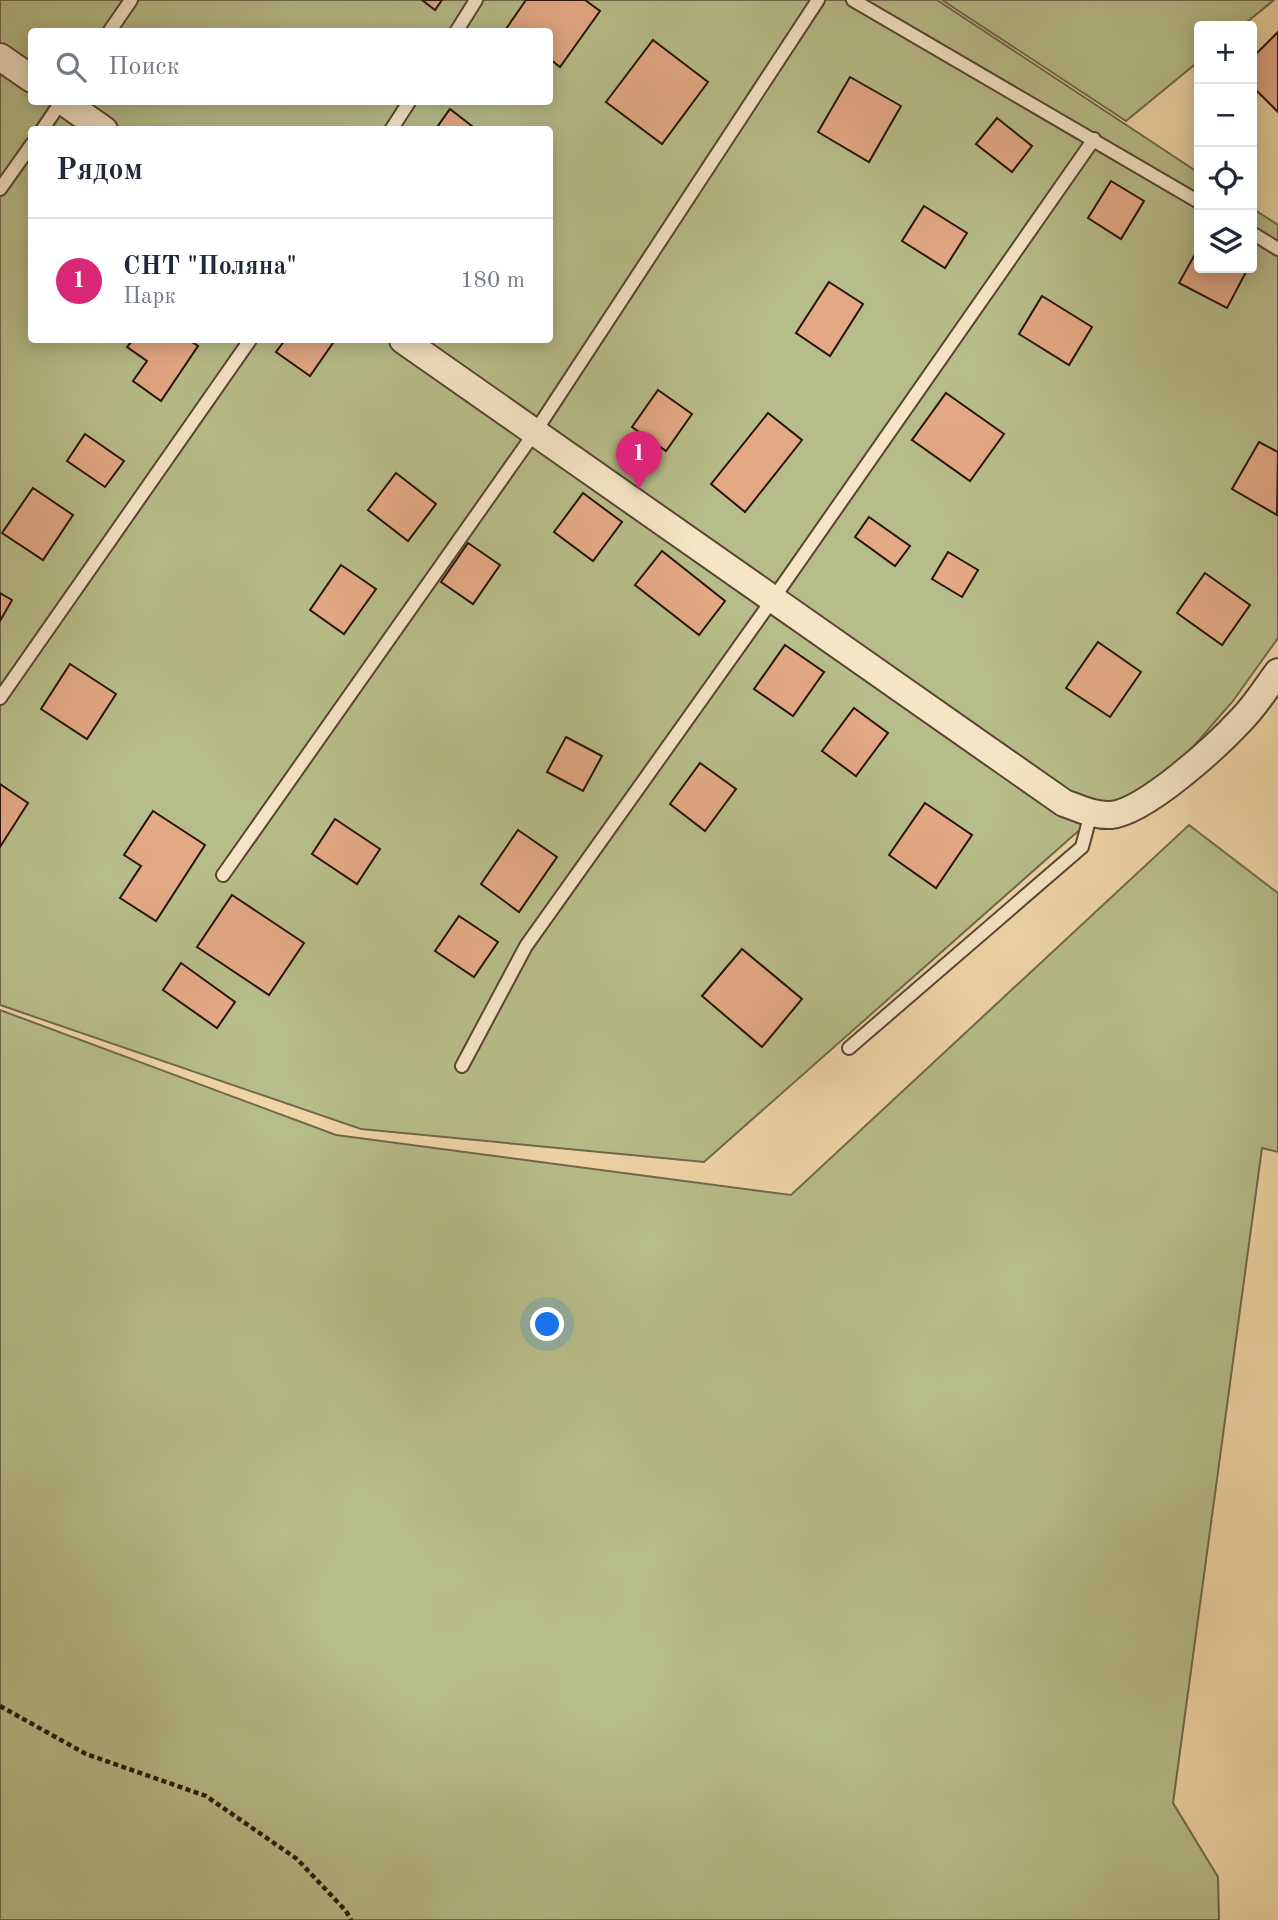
<!DOCTYPE html>
<html lang="ru">
<head>
<meta charset="utf-8">
<style>
	:root { --surface:#fff; --page:#f2f2f3; --text:#1f2937; --muted:#747a83; --line:#e0e1e3; --accent:#db2777 }
	body { margin:0; font-family:"Old Standard TT",serif; background:var(--page); color:var(--text) }
	.controls { position:absolute; right:21px; top:21px; display:grid; overflow:hidden; border-radius:7px; box-shadow:0 4px 18px #0003 }
	.controls button { width:63px; height:63px; display:grid; place-items:center; padding:0; border:0; border-bottom:2px solid var(--line); background:var(--surface); color:var(--text); font:35px sans-serif }
	.you { position:absolute; left:548px; top:1325px; width:24px; height:24px; margin:-18px; border:5px solid #fff; border-radius:50%; background:#1a73e8; box-shadow:0 0 0 10px #1a73e833 }
	.badge { display:grid; place-items:center; width:46px; height:46px; border-radius:50%; background:var(--accent); color:#fff; font-size:23px; font-weight:700 }
	.pin { position:absolute; translate:-50% -58px; filter:drop-shadow(0 2px 4px #0008) }
	.pin::after { content:''; position:absolute; top:37px; width:24px; height:21px; background:inherit; clip-path:polygon(0 0,100% 0,50% 100%) }
	.list { margin:0; padding:0; list-style:none }
	h2 { display:flex; justify-content:space-between; align-items:center; height:91px; margin:0; padding:0 28px; font-size:30px }
	h2 small { font-size:23px; font-weight:400; color:var(--muted) }
	.list li { display:grid; grid-template-columns:46px 1fr auto; gap:21px; align-items:center; box-sizing:border-box; height:126px; padding:0 28px; border-top:2px solid var(--line) }
	.list b { display:block; font-size:26px; white-space:nowrap }
	.list p { margin:0; font-size:23px; white-space:nowrap; color:var(--muted) }
	.list em { font-size:23px; font-style:normal; color:var(--muted) }
	.icon { flex:none; width:38px; height:38px; fill:none; stroke:currentColor; stroke-width:2; stroke-linecap:round; stroke-linejoin:round }
	.map { position:relative; flex:none; width:1278px; height:1920px; overflow:hidden }
	.search { position:absolute; background:var(--surface); box-shadow:0 4px 18px #0003; left:28px; top:28px; width:525px; height:77px; display:flex; align-items:center; gap:18px; box-sizing:border-box; padding:0 24px; border-radius:7px; color:var(--muted); font-size:26px }
	.panel { position:absolute; background:var(--surface); box-shadow:0 4px 18px #0003; left:28px; top:126px; width:525px; height:217px; border-radius:7px }
	.map>svg:first-child { display:block }
	.green { fill:#b7bd88; stroke:#70684a; stroke-width:2; fill-rule:evenodd }
	.building { fill:#e3a985; stroke:#28130b; stroke-width:2 }
	.lines { fill:none; stroke-linecap:round; stroke-linejoin:round }
	.lane-casing { stroke:#5a4432; stroke-width:16 }
	.street-casing { stroke:#5a4432; stroke-width:30 }
	.path { stroke:#28130b; stroke-width:4.5; stroke-dasharray:5 3.5; stroke-linecap:butt }
	.lane { stroke:#f5e4c5; stroke-width:12 }
	.street { stroke:#f5e4c5; stroke-width:26 }
</style>
</head>
<body>
<div class="map">
<svg width="1278" height="1920" viewBox="0 0 1278 1920">
	<rect width="100%" height="100%" fill="#efd5a6"/>
	<filter id="stains"><feTurbulence type="fractalNoise" baseFrequency=".00286" numOctaves="4"/><feColorMatrix values="0 0 0 0 .2 0 0 0 0 .09 0 0 0 0 .02 0 0 0 .5 -.17"/></filter>
	<radialGradient id="worn" r=".72"><stop offset=".6" stop-color="#630" stop-opacity="0"/><stop offset="1" stop-color="#630" stop-opacity=".3"/></radialGradient>
	<g class="green">
		<path d="M 0,0 L 937,0 L 1199,173 L 1199,268 L 1252,268 L 1252,208 L 1278,225 L 1278,638 L 1233,701 L 1165,779 L 1110,803 L 704,1162 L 361,1129 L 0,1005 ZM 32,32 L 550,32 L 550,102 L 32,102 ZM 32,130 L 550,130 L 550,340 L 32,340 Z"/>
		<polygon points="942,0 1274,0 1242,26 1199,26 1199,61 1126,121"/>
		<polygon points="1189,825 1278,893 1278,1152 1262,1148 1173,1803 1218,1877 1219,1920 0,1920 0,1010 336,1135 791,1195"/>
	</g>
	<g class="building">
		<polygon points="422,0 442,0 435,10"/>
		<polygon points="526,0 585,0 600,11 560,67 550,59 550,32 510,32 506,29"/>
		<polygon points="1278,32 1278,112 1252,86 1252,58"/>
		<polygon points="653,40 708,82 662,144 606,102"/>
		<polygon points="850,77 901,106 869,162 818,132"/>
		<polygon points="450,109 477,130 435,130"/>
		<polygon points="997,118 1032,146 1012,172 976,144"/>
		<polygon points="1111,181 1144,201 1121,239 1088,218"/>
		<polygon points="924,206 967,233 945,268 902,241"/>
		<polygon points="1199,247 1199,268 1237,268 1246,272 1227,308 1179,283"/>
		<polygon points="829,282 863,304 830,356 796,333"/>
		<polygon points="1042,296 1092,327 1069,365 1019,334"/>
		<polygon points="133,340 189,340 198,346 161,401 133,381 147,361 127,347"/>
		<polygon points="285,340 335,340 310,376 276,352"/>
		<polygon points="658,390 692,414 666,451 632,427"/>
		<polygon points="946,393 1004,434 970,481 912,440"/>
		<polygon points="768,413 802,440 745,512 711,484"/>
		<polygon points="85,434 124,461 105,487 67,461"/>
		<polygon points="1259,442 1278,452 1277,515 1232,489"/>
		<polygon points="396,473 436,504 408,541 368,510"/>
		<polygon points="33,488 73,515 43,560 2,533"/>
		<polygon points="583,493 622,522 593,561 554,532"/>
		<polygon points="869,517 910,546 895,566 855,537"/>
		<polygon points="468,543 500,565 473,604 441,582"/>
		<polygon points="662,551 725,601 699,635 635,585"/>
		<polygon points="948,552 978,570 962,597 932,579"/>
		<polygon points="341,565 376,589 344,634 310,610"/>
		<polygon points="1205,573 1250,605 1222,645 1177,613"/>
		<polygon points="0,593 12,600 0,621"/>
		<polygon points="1098,642 1141,672 1110,717 1066,688"/>
		<polygon points="785,645 824,672 793,716 754,689"/>
		<polygon points="70,664 116,694 87,739 41,709"/>
		<polygon points="854,708 888,733 856,776 822,751"/>
		<polygon points="566,737 602,756 583,791 547,772"/>
		<polygon points="700,763 736,789 705,831 670,804"/>
		<polygon points="0,784 28,803 0,847"/>
		<polygon points="925,803 972,835 936,888 889,855"/>
		<polygon points="153,811 205,845 156,921 120,898 141,866 124,855"/>
		<polygon points="335,819 380,849 357,884 312,854"/>
		<polygon points="518,830 557,857 519,912 481,884"/>
		<polygon points="232,895 304,943 269,995 197,947"/>
		<polygon points="459,916 498,942 474,977 435,951"/>
		<polygon points="742,949 802,999 762,1047 702,996"/>
		<polygon points="181,963 235,1002 217,1028 163,990"/>
	</g>
	<g class="lines">
		<defs>
			<g id="lane">
				<polyline points="853,0 1199,202"/>
				<polyline points="109,32 131,0"/>
				<polyline points="456,32 476,0"/>
				<polyline points="42,130 61,102"/>
				<polyline points="391,130 409,102"/>
				<polyline points="0,189 32,144"/>
				<polyline points="1252,233 1278,249"/>
				<polyline points="0,698 250,340"/>
				<polyline points="223,875 535,432 818,0"/>
				<polyline points="849,1048 1082,847 1091,813"/>
				<polyline points="462,1066 526,946 773,599 1094,139"/>
			</g>
			<g id="street">
				<polyline points="0,57 32,79"/>
				<polyline points="64,102 104,130"/>
				<path d="M 403,340 L 1064,803 C 1079,808 1094,816 1111,815 C 1145,812 1217,746 1241,720 C 1255,706 1266,688 1278,672"/>
			</g>
		</defs>
		<use href="#lane" class="lane-casing"/>
		<use href="#street" class="street-casing"/>
		<polyline class="path" points="0,1706 86,1754 206,1796 297,1859 346,1911 351,1920"/>
		<use href="#lane" class="lane"/>
		<use href="#street" class="street"/>
	</g>
	<rect width="100%" height="100%" filter="url(#stains)"/>
	<rect width="100%" height="100%" fill="url(#worn)"/>
</svg>
<div class="controls">
<button>+</button>
<button>−</button>
<button><svg class="icon" aria-label="locate" viewBox="0 0 24 24"><circle cx="12" cy="12" r="6"/><path d="M12 2v4M12 18v4M2 12h4M18 12h4"/></svg></button>
<button><svg class="icon" aria-label="layers" viewBox="0 0 24 24"><path d="M12 4l9 5-9 5-9-5zM3 14l9 5 9-5"/></svg></button>
</div>
<div class="you"></div>
<div class="pin badge" style="left:639px;top:489px">1</div>
<div class="search"><svg class="icon" aria-label="search" viewBox="0 0 24 24"><circle cx="10" cy="10" r="6"/><path d="M15 15l6 6"/></svg>Поиск</div>
<section class="panel">
<h2>Рядом<small></small></h2>
<ul class="list">
<li><span class="badge">1</span><div><b>СНТ &quot;Поляна&quot;</b><p>Парк</p></div><em>180 m</em></li>
</ul>
</section>
</div>
</body>
</html>
